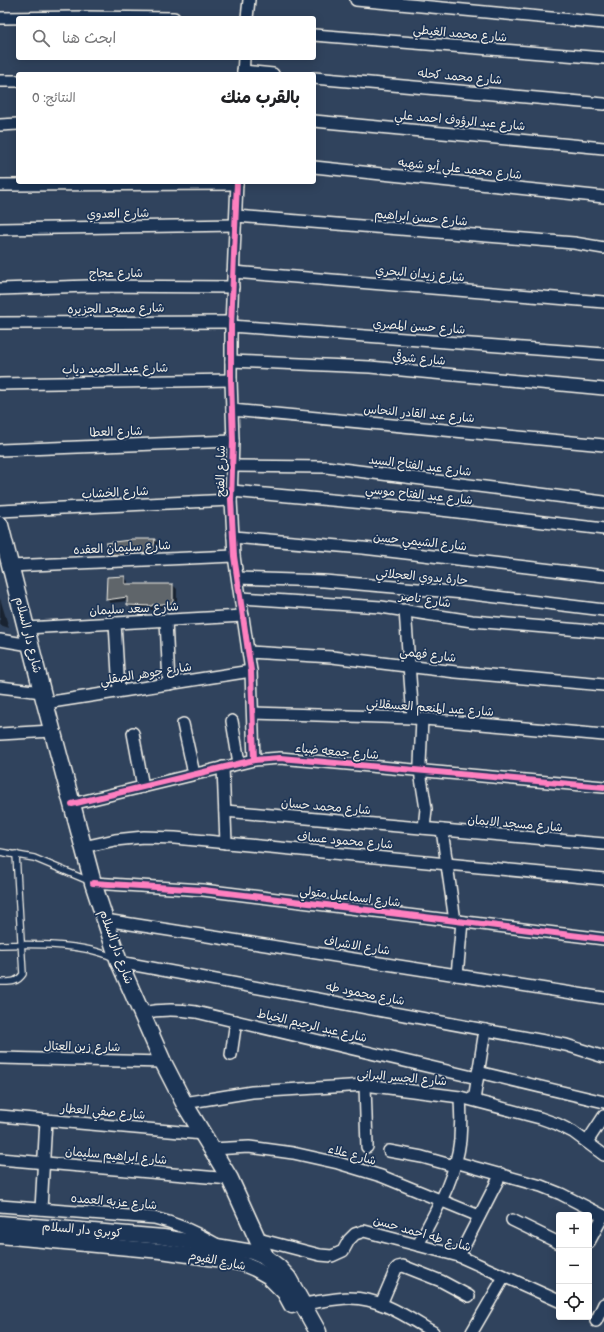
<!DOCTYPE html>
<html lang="ar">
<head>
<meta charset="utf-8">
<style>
	:root { --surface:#fff; --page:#f6f6f6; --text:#202124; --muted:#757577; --line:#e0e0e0 }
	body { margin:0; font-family:"Balsamiq Sans","Playpen Sans Arabic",sans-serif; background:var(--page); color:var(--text); direction:rtl }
	.controls { position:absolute; right:12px; bottom:12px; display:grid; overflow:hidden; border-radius:4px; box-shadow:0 2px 10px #0003 }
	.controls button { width:36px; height:36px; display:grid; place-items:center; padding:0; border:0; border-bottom:1px solid var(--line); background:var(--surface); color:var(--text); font:20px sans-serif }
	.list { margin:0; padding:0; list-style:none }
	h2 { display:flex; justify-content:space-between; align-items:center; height:52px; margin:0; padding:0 16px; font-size:17px }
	h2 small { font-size:13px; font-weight:400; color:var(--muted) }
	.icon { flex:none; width:22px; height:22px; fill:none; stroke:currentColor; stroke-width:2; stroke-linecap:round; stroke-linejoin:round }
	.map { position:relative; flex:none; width:604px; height:1332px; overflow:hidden; direction:ltr }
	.search { position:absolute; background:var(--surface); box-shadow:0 2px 10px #0003; left:16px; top:16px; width:300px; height:44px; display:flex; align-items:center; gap:10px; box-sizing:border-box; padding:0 14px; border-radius:4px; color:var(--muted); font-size:15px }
	.panel { position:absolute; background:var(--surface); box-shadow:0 2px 10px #0003; left:16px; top:72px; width:300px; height:112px; border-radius:4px; direction:rtl }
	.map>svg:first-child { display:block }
	.shadow { fill:#0007 }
	.building { fill:#5e656b; stroke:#f4f1e8 }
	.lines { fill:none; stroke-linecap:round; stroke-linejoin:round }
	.service-casing { stroke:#f4f1e8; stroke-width:8 }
	.minor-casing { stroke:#f4f1e8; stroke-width:14 }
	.tertiary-casing { stroke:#f4f1e8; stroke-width:17 }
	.secondary-casing { stroke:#f4f1e8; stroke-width:19 }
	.service { stroke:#1d3557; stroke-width:5.5 }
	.minor { stroke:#1d3557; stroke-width:11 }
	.tertiary { stroke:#1d3557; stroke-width:14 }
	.secondary { stroke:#1d3557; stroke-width:16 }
	.cycleway-casing { stroke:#1d3557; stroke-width:8 }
	.cycleway { stroke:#ff80c0; stroke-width:6 }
	.labels { text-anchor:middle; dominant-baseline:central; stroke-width:3.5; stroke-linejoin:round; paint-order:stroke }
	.street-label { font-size:12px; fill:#f4f1e8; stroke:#1d3557 }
</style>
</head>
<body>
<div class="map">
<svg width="604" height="1332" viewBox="0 0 604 1332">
	<rect width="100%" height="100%" fill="#30435d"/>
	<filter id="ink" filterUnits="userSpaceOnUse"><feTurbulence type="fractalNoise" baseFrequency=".025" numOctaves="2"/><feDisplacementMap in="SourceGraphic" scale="8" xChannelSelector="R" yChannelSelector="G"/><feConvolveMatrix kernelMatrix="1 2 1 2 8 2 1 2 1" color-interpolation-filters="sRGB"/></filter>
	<g filter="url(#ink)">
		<g class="shadow">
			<polygon points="155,540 159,544 157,556 113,558 109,554"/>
			<polygon points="124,577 128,581 128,585 173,585 177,589 177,607 155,608 155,610 132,608 128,604 128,601 111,603 107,600"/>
			<polygon points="0,598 9,628 0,625"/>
		</g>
		<g class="building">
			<polygon points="130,539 155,539 153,553 108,555 106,543 130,540"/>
			<polygon points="125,576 125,584 173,584 173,603 152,605 152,606 127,605 127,597 106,600 107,577"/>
		</g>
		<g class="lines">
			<defs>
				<g id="service">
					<polyline points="0,852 34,858 89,881"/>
					<path d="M 0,945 C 33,944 84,943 114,958"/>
					<path d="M 0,982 C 10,982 17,983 23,974 L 16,854"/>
				</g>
				<g id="minor">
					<polyline points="356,0 604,23"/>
					<polyline points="0,18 83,17 174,18"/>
					<polyline points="247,18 249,0"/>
					<polyline points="314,35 604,58"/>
					<polyline points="243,71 273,74"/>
					<polyline points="243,74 244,58"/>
					<polyline points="314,78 604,104"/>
					<polyline points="0,81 18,81"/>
					<polyline points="314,121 604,148"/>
					<polyline points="0,125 18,124"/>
					<polyline points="314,167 604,197"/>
					<polyline points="237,182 231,326 231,380 233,441 231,500 234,556 251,671 254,760"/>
					<polyline points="0,185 237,184"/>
					<polyline points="236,216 574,243 604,248"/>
					<polyline points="0,229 235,225"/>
					<polyline points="233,272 604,302"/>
					<polyline points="0,289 89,286 233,287"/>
					<polyline points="0,323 231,322"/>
					<polyline points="231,326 604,354"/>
					<polyline points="231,361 370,367 604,389"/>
					<polyline points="0,384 231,380"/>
					<polyline points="232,410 604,445"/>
					<polyline points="0,450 233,441"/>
					<polyline points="232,466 326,467 604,502"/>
					<polyline points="232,491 441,510 604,529"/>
					<polyline points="0,511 231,500"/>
					<polyline points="233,537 363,548 604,576"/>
					<polyline points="10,566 234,556"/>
					<polyline points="238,578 324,581 464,593 604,610"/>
					<polyline points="241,598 381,607 472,621 604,632"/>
					<polyline points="405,610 413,718"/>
					<polyline points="166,620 169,684"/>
					<polyline points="115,623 119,691"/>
					<polyline points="26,628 243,616"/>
					<polyline points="0,640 30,645"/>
					<polyline points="249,652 332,657 456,672 604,685"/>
					<polyline points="0,687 42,692"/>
					<polyline points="45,703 251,671"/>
					<polyline points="253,713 413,718 604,735"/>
					<polyline points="422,719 420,764 421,778 426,809 424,828"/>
					<polyline points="232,721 239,763"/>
					<polyline points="183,724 194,774"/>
					<polyline points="133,733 143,787"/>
					<polyline points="0,734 52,731"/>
					<polyline points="223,767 226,843"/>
					<polyline points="72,804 254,760 280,758 604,787"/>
					<polyline points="225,811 604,844"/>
					<polyline points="442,830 455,921"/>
					<polyline points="83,847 115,840 144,837 175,838 604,879"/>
					<polyline points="93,883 203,890 604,939"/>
					<polyline points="105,920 604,998"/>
					<polyline points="119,962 566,1045 604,1057"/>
					<polyline points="457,975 462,922"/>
					<path d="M 141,1013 C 160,1009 177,1009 196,1012 L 477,1078"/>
					<polyline points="231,1055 236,1021"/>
					<polyline points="0,1058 163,1062"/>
					<polyline points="478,1072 604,1102"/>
					<polyline points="365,1085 367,1147"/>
					<polyline points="474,1100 485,1030"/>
					<polyline points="184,1103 252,1092 365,1085 460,1097 540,1118 557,1124 573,1132 604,1155"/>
					<polyline points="0,1116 203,1134"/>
					<polyline points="587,1142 604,1116"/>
					<polyline points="212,1149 249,1147 293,1153 338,1163 381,1176 479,1216"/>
					<polyline points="389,1151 422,1157 454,1166"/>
					<polyline points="0,1159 230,1179"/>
					<polyline points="455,1162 541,1186 561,1194 604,1216"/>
					<path d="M 0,1206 L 154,1218 C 177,1223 196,1232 216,1244"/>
					<polyline points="41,1209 46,1120"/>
					<polyline points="512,1220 559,1243"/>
					<polyline points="258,1239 320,1255 332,1256 343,1251 349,1240 355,1234 364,1231 459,1256 559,1301"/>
					<polyline points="589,1242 603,1216"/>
					<path d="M 418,1245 C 435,1212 456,1178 460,1140 C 461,1126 461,1112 460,1097"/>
					<polyline points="459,1256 501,1174"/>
					<path d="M 303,1304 C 318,1302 335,1298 350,1298 C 381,1298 407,1317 433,1332"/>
					<polyline points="381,1304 396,1269 398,1267 403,1266 441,1281 469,1296"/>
					<polyline points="596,1321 604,1304"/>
					<polyline points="472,1332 504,1277"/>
				</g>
				<g id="tertiary">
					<polyline points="0,1223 163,1237 252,1252 266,1258"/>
					<polyline points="0,1236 161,1251 223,1260 243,1264 255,1269 271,1278"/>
				</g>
				<g id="secondary">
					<polyline points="0,525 45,703 93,883 119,962 163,1062 184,1103 230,1179 266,1258 278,1267 288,1278 318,1332"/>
					<polyline points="271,1278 285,1292 292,1305"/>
				</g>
			</defs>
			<use href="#service" class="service-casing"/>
			<use href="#minor" class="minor-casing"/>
			<use href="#tertiary" class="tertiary-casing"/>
			<use href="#secondary" class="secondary-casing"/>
			<use href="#service" class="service"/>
			<use href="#minor" class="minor"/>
			<use href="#tertiary" class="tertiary"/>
			<use href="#secondary" class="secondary"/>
			<defs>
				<g id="cycleway">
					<polyline points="237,182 231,326 231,380 233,441 231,500 234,556 251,671 254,760"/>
					<polyline points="72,804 254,760 280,758 604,787"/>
					<polyline points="93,883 203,890 604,939"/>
				</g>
			</defs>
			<use href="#cycleway" class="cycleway-casing"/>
			<use href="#cycleway" class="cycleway"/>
		</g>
	</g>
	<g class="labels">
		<g class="street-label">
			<text transform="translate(460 34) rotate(5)">شارع محمد الغيطي</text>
			<text transform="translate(460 77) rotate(5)">شارع محمد كحله</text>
			<text transform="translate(460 121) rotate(5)">شارع عبد الرؤوف احمد علي</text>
			<text transform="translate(460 169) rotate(6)">شارع محمد علي أبو شهبه</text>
			<text transform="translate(118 214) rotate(-1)">شارع العدوي</text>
			<text transform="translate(421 218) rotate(5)">شارع حسن ابراهيم</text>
			<text x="116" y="273">شارع عجاج</text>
			<text transform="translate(420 274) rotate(5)">شارع زيدان البحري</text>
			<text transform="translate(116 309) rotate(-1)">شارع مسجد الجزيره</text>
			<text transform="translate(419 327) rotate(4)">شارع حسن المصري</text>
			<text transform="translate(419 359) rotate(5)">شارع شوقي</text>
			<text transform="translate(115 369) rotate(-1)">شارع عبد الحميد دياب</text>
			<text transform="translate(419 414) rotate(5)">شارع عبد القادر النحاس</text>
			<text transform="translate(116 432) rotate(-2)">شارع العطا</text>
			<text transform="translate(420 466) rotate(7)">شارع عبد الفتاح السيد</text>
			<text transform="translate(221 471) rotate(-89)">شارع الفتح</text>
			<text transform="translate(115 493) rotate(-3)">شارع الخشاب</text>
			<text transform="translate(419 495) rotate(6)">شارع عبد الفتاح موسي</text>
			<text transform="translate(420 542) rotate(6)">شارع الشيمي حسن</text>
			<text transform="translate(122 548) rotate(-3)">شارع سليمان العقده</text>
			<text transform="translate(422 577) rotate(5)">حارة بدوي العجلاتي</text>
			<text transform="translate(425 600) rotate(9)">شارع ناصر</text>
			<text transform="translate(134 609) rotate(-3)">شارع سعد سليمان</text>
			<text transform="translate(28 635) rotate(76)">شارع دار السلام</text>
			<text transform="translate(428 655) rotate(7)">شارع فهمي</text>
			<text transform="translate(146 674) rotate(-9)">شارع جوهر الصقلي</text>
			<text transform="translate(430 708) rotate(4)">شارع عبد المنعم العسقلاني</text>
			<text transform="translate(337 752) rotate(5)">شارع جمعه ضياء</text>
			<text transform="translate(326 807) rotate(5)">شارع محمد حسان</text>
			<text transform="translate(515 824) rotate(5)">شارع مسجد الايمان</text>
			<text transform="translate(345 841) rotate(5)">شارع محمود عساف</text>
			<text transform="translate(350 897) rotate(7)">شارع اسماعيل متولي</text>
			<text transform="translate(357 946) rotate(9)">شارع الاشراف</text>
			<text transform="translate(116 947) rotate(70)">شارع دار السلام</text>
			<text transform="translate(365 994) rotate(11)">شارع محمود طه</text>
			<text transform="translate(312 1026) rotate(13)">شارع عبد الرحيم الخياط</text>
			<text transform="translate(82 1047) rotate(1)">شارع زين العتال</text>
			<text transform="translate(402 1078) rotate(5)">شارع الجسر البرانى</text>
			<text transform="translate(103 1112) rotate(5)">شارع صفي العطار</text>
			<text transform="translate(352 1155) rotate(15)">شارع علاء</text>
			<text transform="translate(116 1156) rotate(5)">شارع ابراهيم سليمان</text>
			<text transform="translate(114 1202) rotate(5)">شارع عزبه العمده</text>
			<text transform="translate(82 1230) rotate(5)">كوبري دار السلام</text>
			<text transform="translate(422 1234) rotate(16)">شارع طه احمد حسن</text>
			<text transform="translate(217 1261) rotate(11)">شارع الفيوم</text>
		</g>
	</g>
</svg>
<div class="controls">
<button>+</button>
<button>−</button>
<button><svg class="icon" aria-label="locate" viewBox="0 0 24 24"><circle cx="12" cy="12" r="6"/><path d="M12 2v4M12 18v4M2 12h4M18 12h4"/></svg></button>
</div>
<div class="search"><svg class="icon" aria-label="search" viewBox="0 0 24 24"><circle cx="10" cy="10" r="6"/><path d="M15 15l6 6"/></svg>ابحث هنا</div>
<section class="panel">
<h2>بالقرب منك<small>النتائج: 0</small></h2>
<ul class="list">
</ul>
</section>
</div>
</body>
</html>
